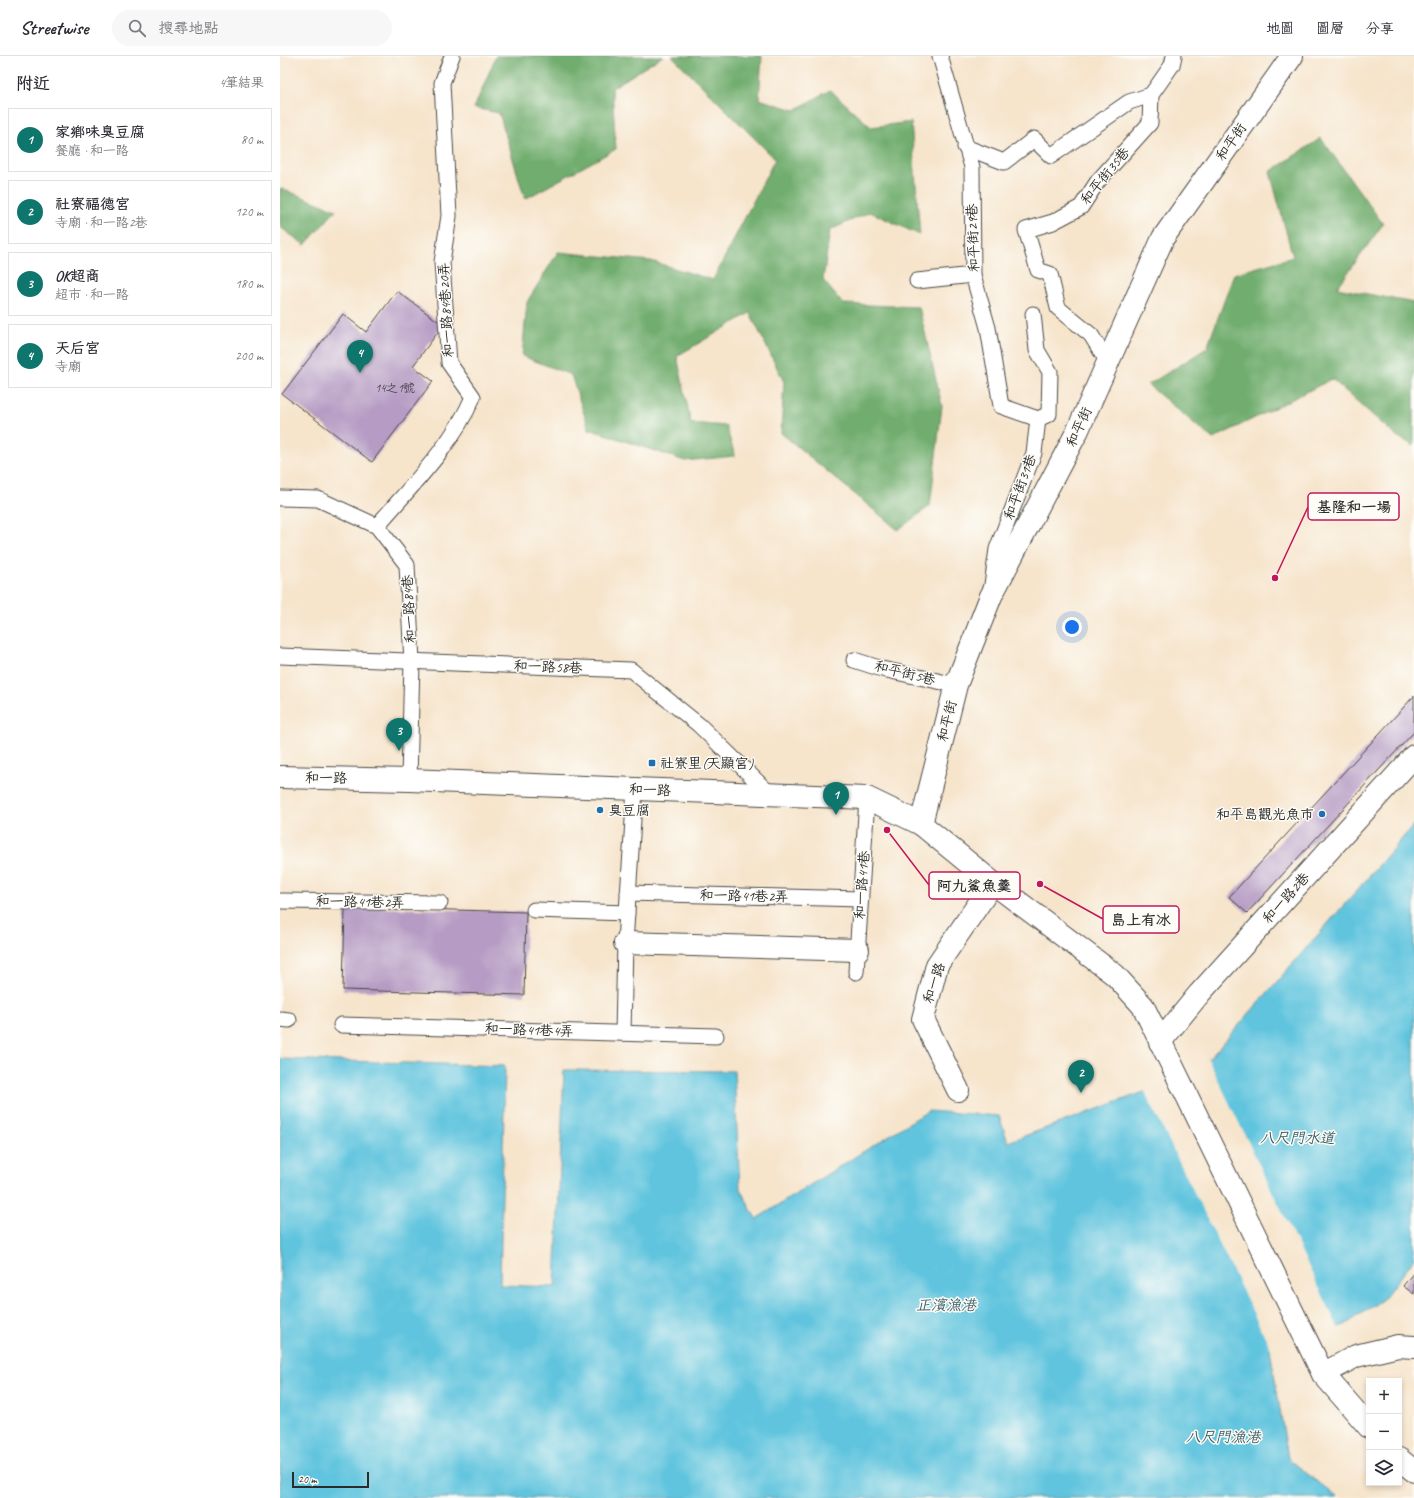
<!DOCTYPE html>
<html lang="zh-TW">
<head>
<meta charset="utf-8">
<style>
	:root { --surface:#fff; --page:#f7f7f7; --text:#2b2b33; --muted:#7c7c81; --line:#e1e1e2; --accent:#0f766e }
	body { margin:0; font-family:Caveat,"LXGW WenKai TC",sans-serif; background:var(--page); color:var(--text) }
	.controls { position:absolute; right:12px; bottom:12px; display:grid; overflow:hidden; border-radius:0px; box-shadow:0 2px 6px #0003 }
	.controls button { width:36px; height:36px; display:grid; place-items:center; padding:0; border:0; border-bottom:1px solid var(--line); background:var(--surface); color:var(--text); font:20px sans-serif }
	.scale { position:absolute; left:12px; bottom:10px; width:77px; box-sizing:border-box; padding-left:4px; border:2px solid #2b2b2b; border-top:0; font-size:11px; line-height:14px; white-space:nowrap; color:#2b2b2b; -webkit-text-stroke:3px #fdfcf7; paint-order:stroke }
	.you { position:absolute; left:792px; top:571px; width:14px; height:14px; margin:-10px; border:3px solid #fff; border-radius:50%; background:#1a73e8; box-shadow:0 0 0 6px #1a73e833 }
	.badge { display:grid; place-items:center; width:26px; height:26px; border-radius:50%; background:var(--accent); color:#fff; font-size:13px; font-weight:700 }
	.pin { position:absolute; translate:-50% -33px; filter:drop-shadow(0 1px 2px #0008) }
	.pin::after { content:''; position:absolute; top:21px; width:14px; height:12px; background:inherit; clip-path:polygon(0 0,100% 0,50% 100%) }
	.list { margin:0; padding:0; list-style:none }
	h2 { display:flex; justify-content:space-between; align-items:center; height:52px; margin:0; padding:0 16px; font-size:17px }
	h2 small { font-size:13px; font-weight:400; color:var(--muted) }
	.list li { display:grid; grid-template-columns:26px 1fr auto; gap:12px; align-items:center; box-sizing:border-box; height:64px; margin:0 8px 8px; padding:0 8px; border:1px solid var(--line); border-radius:0px }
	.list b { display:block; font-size:15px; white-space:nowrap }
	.list p { margin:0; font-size:13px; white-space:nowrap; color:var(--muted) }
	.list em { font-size:13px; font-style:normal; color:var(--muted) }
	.icon { flex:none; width:22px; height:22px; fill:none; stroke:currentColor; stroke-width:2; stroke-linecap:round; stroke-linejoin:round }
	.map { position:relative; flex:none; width:1134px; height:1442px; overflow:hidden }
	header { display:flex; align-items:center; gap:24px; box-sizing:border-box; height:56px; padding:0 20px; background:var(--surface); border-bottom:1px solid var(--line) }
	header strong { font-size:19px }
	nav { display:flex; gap:22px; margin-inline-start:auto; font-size:14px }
	.search { width:280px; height:36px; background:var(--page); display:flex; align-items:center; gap:10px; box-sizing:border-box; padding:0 14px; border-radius:22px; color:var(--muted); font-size:15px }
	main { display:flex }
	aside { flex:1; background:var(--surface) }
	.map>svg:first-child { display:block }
	.forest { fill:#71ad6e; stroke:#4e6c4c }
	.water { fill:#60c4de; stroke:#467884 }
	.pier { fill:#f6e4cb }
	.building { fill:#b69cc4 }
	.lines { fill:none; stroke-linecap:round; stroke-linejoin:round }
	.lane-casing { stroke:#494743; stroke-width:17 }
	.street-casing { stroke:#494743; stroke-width:24 }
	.lane { stroke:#fff; stroke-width:15 }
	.street { stroke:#fff; stroke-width:22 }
	.poi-dot { fill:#1f6fb2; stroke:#fdfcf7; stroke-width:1.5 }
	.labels { text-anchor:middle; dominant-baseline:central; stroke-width:3; stroke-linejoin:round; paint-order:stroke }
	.number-label { font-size:12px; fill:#4e4751 }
	.street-label { font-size:14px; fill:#2b2b2b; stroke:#fdfcf7 }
	.poi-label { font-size:14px; fill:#2b2b2b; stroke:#fdfcf7; text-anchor:start }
	.water-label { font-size:15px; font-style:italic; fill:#3e616a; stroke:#fdfcf7 }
	.leader { fill:none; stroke:#c2185b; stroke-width:1.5 }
	.callout-dot { fill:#c2185b; stroke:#fdfcf7; stroke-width:1.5 }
	.callout { fill:#fdfcf7; stroke:#c2185b; stroke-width:1.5 }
	.callout-label { font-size:15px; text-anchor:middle; font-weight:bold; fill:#2b2b2b }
</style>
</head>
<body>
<header>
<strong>Streetwise</strong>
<div class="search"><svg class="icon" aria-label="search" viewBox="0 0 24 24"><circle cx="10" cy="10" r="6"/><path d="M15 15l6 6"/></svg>搜尋地點</div>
<nav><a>地圖</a><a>圖層</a><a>分享</a></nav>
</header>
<main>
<aside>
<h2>附近<small>4筆結果</small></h2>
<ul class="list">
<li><span class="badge">1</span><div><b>家鄉味臭豆腐</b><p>餐廳 · 和一路</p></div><em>80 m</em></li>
<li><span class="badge">2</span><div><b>社寮福德宮</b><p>寺廟 · 和一路2巷</p></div><em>120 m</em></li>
<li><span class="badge">3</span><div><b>OK超商</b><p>超市 · 和一路</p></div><em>180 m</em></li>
<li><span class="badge">4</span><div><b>天后宮</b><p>寺廟</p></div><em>200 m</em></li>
</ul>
</aside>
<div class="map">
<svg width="1134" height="1442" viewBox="0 0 1134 1442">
	<rect width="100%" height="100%" fill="#fdfcf7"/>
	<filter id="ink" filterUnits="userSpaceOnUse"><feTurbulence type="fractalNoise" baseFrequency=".025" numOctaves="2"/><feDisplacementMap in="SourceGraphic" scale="8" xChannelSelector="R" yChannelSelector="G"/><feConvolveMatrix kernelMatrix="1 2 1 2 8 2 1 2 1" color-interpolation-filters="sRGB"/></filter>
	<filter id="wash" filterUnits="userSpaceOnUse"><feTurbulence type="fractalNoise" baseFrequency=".012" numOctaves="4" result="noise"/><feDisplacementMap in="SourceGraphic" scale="16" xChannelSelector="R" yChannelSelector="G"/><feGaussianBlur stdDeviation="0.9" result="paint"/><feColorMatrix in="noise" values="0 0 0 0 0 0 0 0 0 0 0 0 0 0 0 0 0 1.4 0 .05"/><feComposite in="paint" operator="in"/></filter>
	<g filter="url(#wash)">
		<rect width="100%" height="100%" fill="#f6e4cb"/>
		<g class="forest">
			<polygon points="216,0 383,0 332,32 336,93 245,143 219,57 194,52"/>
			<polygon points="392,0 482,0 479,43 515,54 550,34 591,71 631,66 640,179 590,156 550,174 543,224 563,248 639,251 662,350 650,450 618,474 501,377 504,326 470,257 397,300 411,367 446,370 455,400 405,405 309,373 291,319 242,300 247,246 278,196 371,205 433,224 495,103"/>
			<polygon points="1041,82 1103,168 1057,232 1134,247 1134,390 1115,379 1052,323 933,383 868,329 927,292 954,218 1013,201 990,116"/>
			<polygon points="0,132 56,154 25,189 0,171"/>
		</g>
		<polygon class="water" points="1134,769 1134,1203 1103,1243 1065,1269 990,1293 1008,1402 1057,1442 0,1442 0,1003 225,1010 220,1229 275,1231 284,1014 454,1015 460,1133 476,1163 648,1055 719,1060 728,1086 864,1036 931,1001"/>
		<polygon class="pier" points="927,1001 1059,1273 993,1294 993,1297 864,1034"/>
		<g id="blocks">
			<g class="building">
				<polygon points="117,235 163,269 133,310 153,325 92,406 2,338 63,258 86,276"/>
				<polygon points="1134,640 1134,676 967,857 949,841"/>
				<polygon points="65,851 246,856 244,939 63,934"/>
				<polygon points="1134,1216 1134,1238 1123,1230"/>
			</g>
		</g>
	</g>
	<g filter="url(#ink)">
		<use href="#blocks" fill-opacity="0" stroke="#494743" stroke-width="1"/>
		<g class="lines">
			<defs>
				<g id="lane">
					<polyline points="660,0 692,111 693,219 708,272 721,350 758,363"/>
					<polyline points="685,91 724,106 754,83 771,100 849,46 871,39"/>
					<polyline points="637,225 693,219"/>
					<polyline points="829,308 811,279 778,252 770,218 758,214 746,174 773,166 801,151 818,125 870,67 871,39 892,9 894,0"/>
					<polyline points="0,442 38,443 97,470 127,509 132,606 129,724"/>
					<path d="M 97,470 C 131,430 172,390 193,341 L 169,307 L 162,206 L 169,160 L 162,27 L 172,0"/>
					<polyline points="712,529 717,493 754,397 758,363 769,358 770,316 757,294 753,258"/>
					<polyline points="0,600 351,614 419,669 490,738"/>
					<polyline points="574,604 602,613 676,629"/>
					<polyline points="348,837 581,843"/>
					<polyline points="0,845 160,847"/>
					<polyline points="254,854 347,857"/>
					<polyline points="576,916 587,742"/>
					<polyline points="0,963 9,964"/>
					<polyline points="61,969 436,980"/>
					<polyline points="343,977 345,887 355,733"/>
				</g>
				<g id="street">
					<polyline points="0,721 129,724 587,742 641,768 713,827 835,919 863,950 1043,1318 1089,1371"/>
					<polyline points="641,768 676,629 711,540 797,376 883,182 1012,0"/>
					<polyline points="345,887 578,894"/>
					<polyline points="880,986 919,938 1134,700"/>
					<polyline points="678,1034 643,963 657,909 713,827"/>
					<polyline points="1043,1318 1076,1300 1118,1290 1134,1291"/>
					<polyline points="1119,1403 1134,1415"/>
				</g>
			</defs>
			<use href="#lane" class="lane-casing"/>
			<use href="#street" class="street-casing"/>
			<use href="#lane" class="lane"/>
			<use href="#street" class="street"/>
		</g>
	</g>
	<g class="poi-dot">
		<rect x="368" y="703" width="8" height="8" rx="2"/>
		<circle cx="320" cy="754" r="4"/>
		<circle cx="1042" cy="758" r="4"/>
	</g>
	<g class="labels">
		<g class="number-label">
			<text x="115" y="332">14之1號</text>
		</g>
		<g class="street-label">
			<text transform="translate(951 86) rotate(-55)">和平街</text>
			<text transform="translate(825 120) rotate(-51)">和平街35巷</text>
			<text transform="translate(693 182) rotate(-92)">和平街29巷</text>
			<text transform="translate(166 254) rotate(-93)">和一路84巷20弄</text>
			<text transform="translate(799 371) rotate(-65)">和平街</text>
			<text transform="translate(740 431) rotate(-70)">和平街31巷</text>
			<text transform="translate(129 553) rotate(-93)">和一路84巷</text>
			<text transform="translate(268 611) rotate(2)">和一路58巷</text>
			<text transform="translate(625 617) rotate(14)">和平街5巷</text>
			<text transform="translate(667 665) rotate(-76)">和平街</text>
			<text transform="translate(46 722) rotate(1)">和一路</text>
			<text transform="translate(370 734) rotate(2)">和一路</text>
			<text transform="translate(582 829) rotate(-86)">和一路41巷</text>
			<text transform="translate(464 840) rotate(1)">和一路41巷2弄</text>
			<text transform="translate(1006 842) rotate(-48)">和一路2巷</text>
			<text transform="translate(80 846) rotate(1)">和一路41巷2弄</text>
			<text transform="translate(654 927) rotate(-72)">和一路</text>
			<text transform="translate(249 974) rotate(2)">和一路41巷4弄</text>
		</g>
		<g class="poi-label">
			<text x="380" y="707">社寮里(天顯宮)</text>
			<text x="328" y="754">臭豆腐</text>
			<text x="1034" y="758" text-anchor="end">和平島觀光魚市</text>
		</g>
		<g class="water-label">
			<text x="1017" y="1082">八尺門水道</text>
			<text x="666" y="1249">正濱漁港</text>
			<text x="943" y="1381">八尺門漁港</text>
		</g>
	</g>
	<path class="leader" d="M995 522L1028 451M607 774L649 829M760 828L823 863"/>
	<g class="callout-dot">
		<circle cx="995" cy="522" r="4"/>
		<circle cx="607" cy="774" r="4"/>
		<circle cx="760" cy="828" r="4"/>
	</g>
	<g class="callout">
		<rect x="1028" y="437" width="91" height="27" rx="4"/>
		<rect x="649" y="816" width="91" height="27" rx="4"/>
		<rect x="823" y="850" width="76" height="27" rx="4"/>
	</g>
	<g class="callout-label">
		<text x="1074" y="456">基隆和一場</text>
		<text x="694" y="835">阿九鯊魚羹</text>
		<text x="861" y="869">島上有冰</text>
	</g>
</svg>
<div class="controls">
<button>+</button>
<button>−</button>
<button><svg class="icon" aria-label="layers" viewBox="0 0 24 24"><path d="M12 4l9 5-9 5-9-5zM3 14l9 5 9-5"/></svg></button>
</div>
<div class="scale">20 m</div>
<div class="you"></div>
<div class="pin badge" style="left:556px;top:759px">1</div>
<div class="pin badge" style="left:801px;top:1037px">2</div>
<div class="pin badge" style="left:119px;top:695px">3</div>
<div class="pin badge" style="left:80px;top:317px">4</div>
</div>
</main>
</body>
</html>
